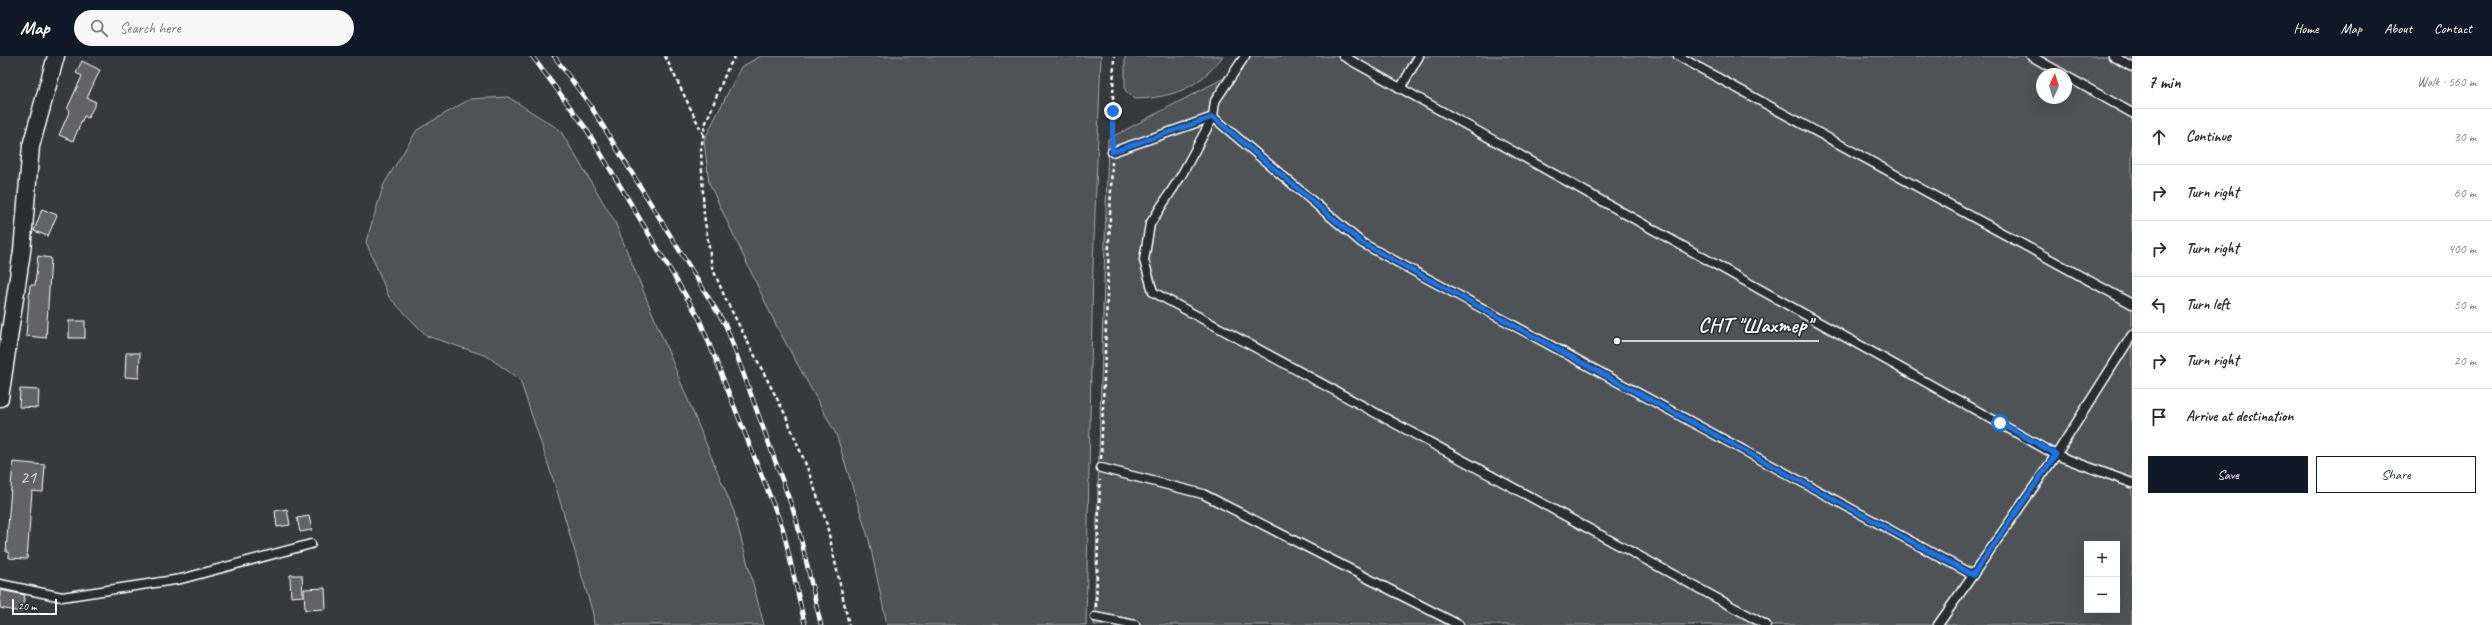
<!DOCTYPE html>
<html lang="en">
<head>
<meta charset="utf-8">
<style>
	:root { --surface:#fff; --page:#f7f7f7; --text:#2b2b33; --muted:#7c7c81; --line:#e1e1e2; --accent:#111827 }
	body { margin:0; font-family:Caveat,sans-serif; background:var(--page); color:var(--text) }
	.controls { position:absolute; right:12px; bottom:12px; display:grid; overflow:hidden; border-radius:0px; box-shadow:0 4px 16px #0002 }
	.controls button { width:36px; height:36px; display:grid; place-items:center; padding:0; border:0; border-bottom:1px solid var(--line); background:var(--surface); color:var(--text); font:20px sans-serif }
	.compass { position:absolute; left:2036px; top:12px; width:36px; height:36px; border-radius:50%; background:var(--surface); box-shadow:0 4px 16px #0002; rotate:4deg }
	.scale { position:absolute; left:12px; bottom:10px; width:45px; box-sizing:border-box; padding-left:4px; border:2px solid #fff; border-top:0; font-size:11px; line-height:14px; white-space:nowrap; color:#fff; -webkit-text-stroke:3px #2a2d2e; paint-order:stroke }
	.stop { position:absolute; width:12px; height:12px; margin:-9px; border:3px solid #1a73e8; border-radius:50%; background:#fff }
	.stop.end { background:#1a73e8; border-color:#fff; box-shadow:0 1px 4px #0008 }
	.list { margin:0; padding:0; list-style:none }
	h2 { display:flex; justify-content:space-between; align-items:center; height:52px; margin:0; padding:0 16px; font-size:17px }
	h2 small { font-size:13px; font-weight:400; color:var(--muted) }
	.list li { display:grid; grid-template-columns:26px 1fr auto; gap:12px; align-items:center; box-sizing:border-box; height:56px; padding:0 16px; border-top:1px solid var(--line) }
	.list b { display:block; font-size:15px; white-space:nowrap }
	.list em { font-size:13px; font-style:normal; color:var(--muted) }
	.actions { display:flex; gap:8px; padding:12px 16px }
	.actions a { flex:1; padding:9px 0; border:1px solid var(--accent); border-radius:0px; text-align:center; font-size:14px; color:var(--accent) }
	.actions .main { background:var(--accent); color:#fff }
	.icon { flex:none; width:22px; height:22px; fill:none; stroke:currentColor; stroke-width:2; stroke-linecap:round; stroke-linejoin:round }
	.map { position:relative; flex:none; width:2132px; height:569px; overflow:hidden }
	header { display:flex; align-items:center; gap:24px; box-sizing:border-box; height:56px; padding:0 20px; background:var(--accent); color:#fff }
	header strong { font-size:19px }
	nav { display:flex; gap:22px; margin-inline-start:auto; font-size:14px }
	.search { width:280px; height:36px; background:var(--page); display:flex; align-items:center; gap:10px; box-sizing:border-box; padding:0 14px; border-radius:22px; color:var(--muted); font-size:15px }
	main { display:flex }
	aside { flex:1; background:var(--surface) }
	.map>svg:first-child { display:block }
	.green { fill:#505354; stroke:#a8a9aa; fill-rule:evenodd }
	.building { fill:#636465; stroke:#fff }
	.lines { fill:none; stroke-linecap:round; stroke-linejoin:round }
	.service-casing { stroke:#fff; stroke-width:11 }
	.minor-casing { stroke:#fff; stroke-width:19 }
	.path { stroke:#fff; stroke-width:2.5; stroke-dasharray:4 3; stroke-linecap:butt }
	.service { stroke:#2a2d2e; stroke-width:8 }
	.minor { stroke:#2a2d2e; stroke-width:16 }
	.rail-casing { stroke:#fff; stroke-width:4.5 }
	.rail { stroke:#2a2d2e; stroke-width:3; stroke-dasharray:9; stroke-linecap:butt }
	.route { stroke:#1a73e8; stroke-width:5 }
	.labels { text-anchor:middle; dominant-baseline:central; stroke-width:3; stroke-linejoin:round; paint-order:stroke }
	.number-label { font-size:18px; fill:#d8d8d8 }
	.leader { fill:none; stroke:#fff; stroke-width:1.5 }
	.callout-dot { fill:#fff; stroke:#2a2d2e; stroke-width:1.5 }
	.callout-label { font-size:21px; text-anchor:middle; font-weight:bold; fill:#fff; stroke:#2a2d2e; stroke-width:3; stroke-linejoin:round; paint-order:stroke }
</style>
</head>
<body>
<header>
<strong>Map</strong>
<div class="search"><svg class="icon" aria-label="search" viewBox="0 0 24 24"><circle cx="10" cy="10" r="6"/><path d="M15 15l6 6"/></svg>Search here</div>
<nav><a>Home</a><a>Map</a><a>About</a><a>Contact</a></nav>
</header>
<main>
<div class="map">
<svg width="2132" height="569" viewBox="0 0 2132 569">
	<rect width="100%" height="100%" fill="#373a3b"/>
	<filter id="ink" filterUnits="userSpaceOnUse"><feTurbulence type="fractalNoise" baseFrequency=".025" numOctaves="2"/><feDisplacementMap in="SourceGraphic" scale="8" xChannelSelector="R" yChannelSelector="G"/><feConvolveMatrix kernelMatrix="1 2 1 2 8 2 1 2 1" color-interpolation-filters="sRGB"/></filter>
	<g filter="url(#ink)">
		<g class="green">
			<polygon points="761,0 1101,0 1093,210 1086,569 887,569 869,484 836,378 777,271 709,127 704,84 741,11"/>
			<path d="M 1125,0 L 1223,0 C 1199,32 1173,42 1134,43 L 1125,34 Z"/>
			<path d="M 1240,0 L 2132,0 L 2132,569 L 1094,569 L 1108,83 L 1224,22 ZM 2042,18 L 2066,18 L 2066,42 L 2042,42 ZM 2087,488 L 2117,488 L 2117,554 L 2087,554 Z"/>
			<polygon points="508,41 560,74 615,166 734,456 764,569 594,569 593,558 558,438 520,324 487,300 427,280 389,241 366,186 384,128 417,74 470,43"/>
		</g>
		<g class="building">
			<polygon points="82,5 100,14 87,42 96,46 88,62 84,60 73,85 59,79 70,54 67,53 82,20 76,17"/>
			<polygon points="42,153 57,159 48,180 34,175"/>
			<polygon points="38,200 51,202 46,282 26,280 30,229 35,229"/>
			<rect x="69" y="265" width="16" height="17"/>
			<polygon points="126,297 140,297 139,322 125,321"/>
			<polygon points="20,333 39,334 38,352 19,351"/>
			<polygon points="13,406 45,409 43,436 32,435 27,503 9,502 9,497 6,496"/>
			<polygon points="287,453 290,469 277,471 275,455"/>
			<polygon points="309,460 312,474 300,476 297,462"/>
			<polygon points="290,519 302,519 303,540 291,541"/>
			<polygon points="325,532 326,553 305,554 304,533"/>
			<polygon points="0,534 25,539 21,556 0,552"/>
		</g>
		<g class="lines">
			<defs>
				<g id="service">
					<polyline points="1343,0 2056,399 1938,569"/>
					<polyline points="1678,0 2132,248"/>
					<polyline points="2031,0 2063,18"/>
					<polyline points="2113,0 2132,11"/>
					<polyline points="2066,20 2132,57"/>
					<polyline points="1400,33 1419,0"/>
					<polyline points="1112,96 1213,61 1215,45 1245,0"/>
					<polyline points="2132,279 2056,399 2132,427"/>
					<polyline points="1101,412 1203,438 1459,569"/>
					<polyline points="0,528 62,541 181,523 311,488"/>
					<polyline points="1095,561 1135,569"/>
					<polyline points="1766,569 1153,236 1144,204 1150,168 1181,120 1213,61 1362,187 1973,519"/>
				</g>
				<polyline id="minor" points="0,342 22,195 31,90 56,0"/>
			</defs>
			<use href="#service" class="service-casing"/>
			<use href="#minor" class="minor-casing"/>
			<g class="path">
				<polyline points="665,0 703,78"/>
				<polyline points="735,0 727,14 705,69 701,94 704,159 712,211 726,244 785,358 808,414 826,465 849,569"/>
				<polyline points="1112,85 1114,0"/>
				<polyline points="1101,403 1112,106"/>
				<polyline points="1096,551 1100,424"/>
			</g>
			<use href="#service" class="service"/>
			<use href="#minor" class="minor"/>
			<defs>
				<g id="rail">
					<polyline points="532,0 585,71 699,262 783,473 805,569"/>
					<polyline points="554,0 590,49 726,270 796,462 821,569"/>
				</g>
			</defs>
			<use href="#rail" class="rail-casing"/>
			<use href="#rail" class="rail"/>
		</g>
	</g>
	<g class="lines" filter="url(#ink)">
		<polyline class="route" points="1113,55 1112,96 1213,61 1362,187 1973,519 2056,398 2000,367"/>
	</g>
	<g class="labels">
		<g class="number-label">
			<text x="28" y="421">21</text>
		</g>
	</g>
	<path class="leader" d="M1617 285L1690 285H1819"/>
	<circle class="callout-dot" cx="1617" cy="285" r="4"/>
	<g class="callout-label">
		<text x="1755" y="276">СНТ "Шахтер"</text>
	</g>
</svg>
<div class="controls">
<button>+</button>
<button>−</button>
</div>
<svg class="compass" viewBox="-18 -18 36 36"><path d="M0-13l5 13h-10z" fill="#e53935"/><path d="M0 13l5-13h-10z" fill="#7c7c81"/></svg>
<div class="scale">20 m</div>
<div class="stop" style="left:2000px;top:367px"></div>
<div class="stop end" style="left:1113px;top:55px"></div>
</div>
<aside>
<h2>7 min<small>Walk · 560 m</small></h2>
<ul class="list">
<li><svg class="icon" aria-label="ahead" viewBox="0 0 24 24"><path d="M12 20V5M6 11l6-6 6 6"/></svg><div><b>Continue</b></div><em>30 m</em></li>
<li><svg class="icon" aria-label="right" viewBox="0 0 24 24"><path d="M7 20v-9h11M14 6l5 5-5 5"/></svg><div><b>Turn right</b></div><em>60 m</em></li>
<li><svg class="icon" aria-label="right" viewBox="0 0 24 24"><path d="M7 20v-9h11M14 6l5 5-5 5"/></svg><div><b>Turn right</b></div><em>400 m</em></li>
<li><svg class="icon" aria-label="left" viewBox="0 0 24 24"><path d="M17 20v-9H6M10 6l-5 5 5 5"/></svg><div><b>Turn left</b></div><em>50 m</em></li>
<li><svg class="icon" aria-label="right" viewBox="0 0 24 24"><path d="M7 20v-9h11M14 6l5 5-5 5"/></svg><div><b>Turn right</b></div><em>20 m</em></li>
<li><svg class="icon" aria-label="arrive" viewBox="0 0 24 24"><path d="M6 21V4h12l-3 4 3 4H6"/></svg><div><b>Arrive at destination</b></div></li>
</ul>
<div class="actions"><a class="main">Save</a><a>Share</a></div>
</aside>
</main>
</body>
</html>
